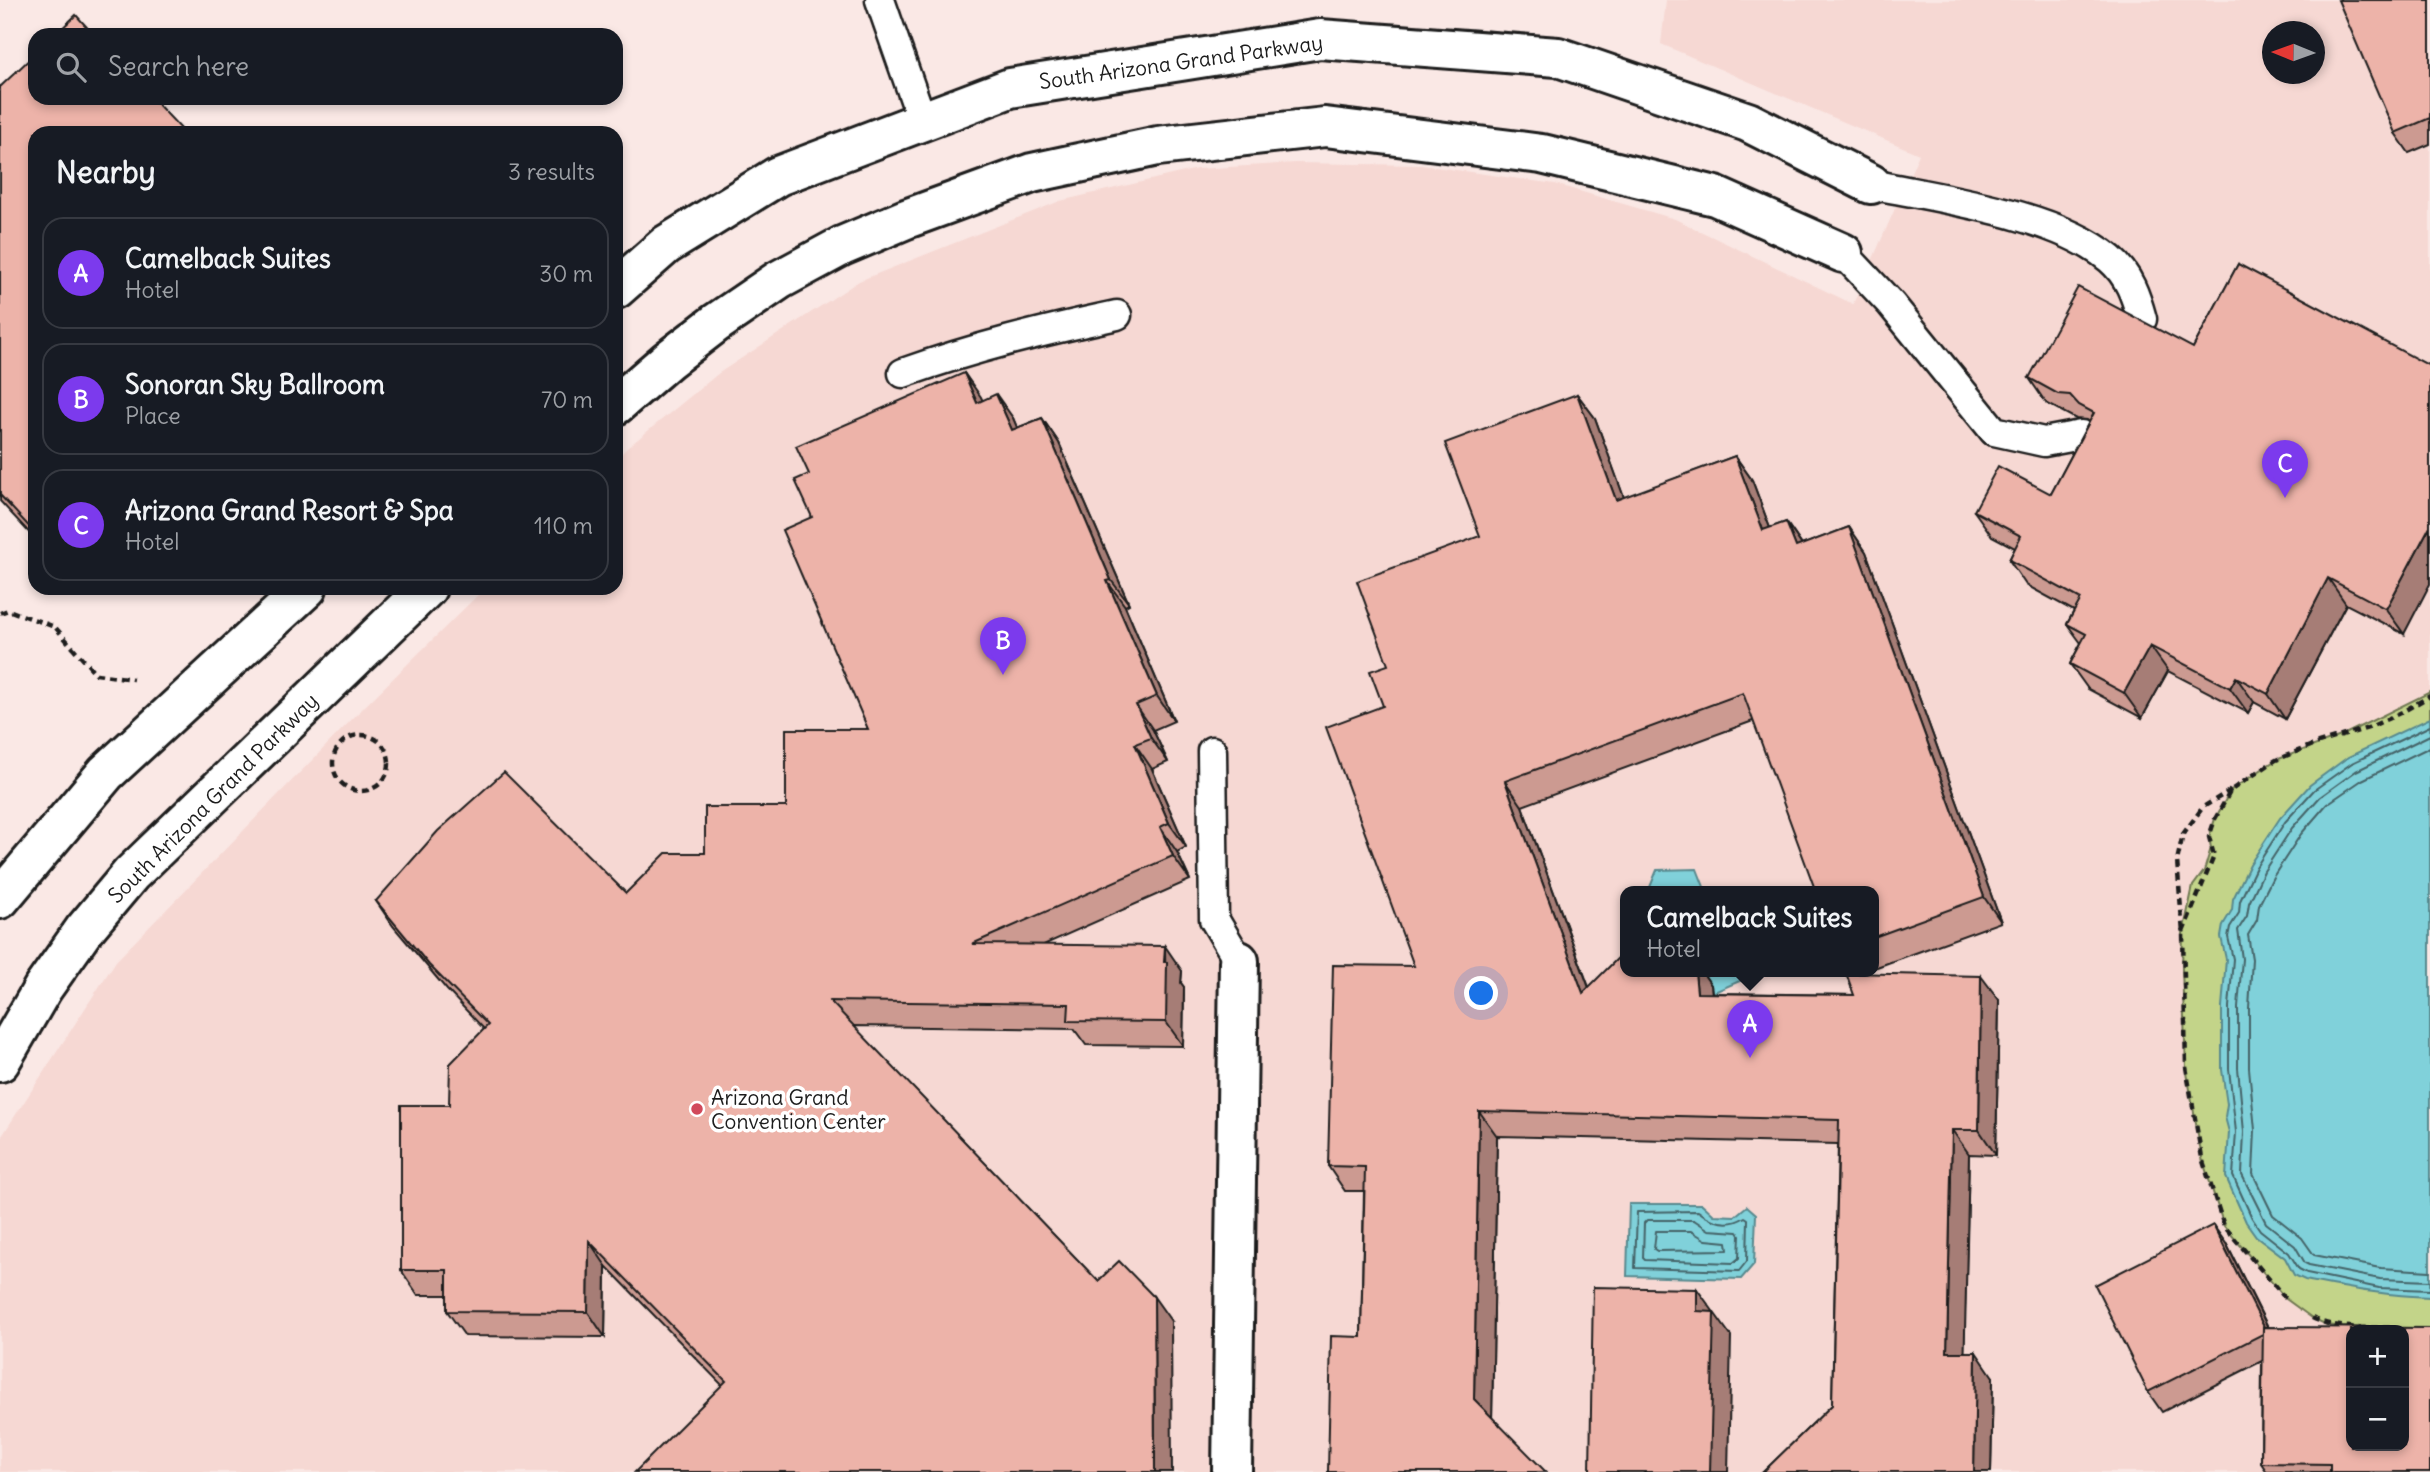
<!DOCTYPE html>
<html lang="en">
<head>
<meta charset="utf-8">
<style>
	:root { --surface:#171b24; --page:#20242c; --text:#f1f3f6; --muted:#9ea1a6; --line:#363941; --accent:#7c3aed }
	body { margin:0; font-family:Delius,sans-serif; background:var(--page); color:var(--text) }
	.controls { position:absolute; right:21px; bottom:21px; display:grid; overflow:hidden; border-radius:14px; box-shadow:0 4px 10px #0003 }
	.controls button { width:63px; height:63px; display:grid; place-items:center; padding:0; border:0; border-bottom:2px solid var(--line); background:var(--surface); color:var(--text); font:35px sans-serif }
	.compass { position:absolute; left:2262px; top:21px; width:63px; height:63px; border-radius:50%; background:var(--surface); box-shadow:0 4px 10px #0003; rotate:271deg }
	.you { position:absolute; left:1482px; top:994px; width:24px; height:24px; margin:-18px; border:5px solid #fff; border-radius:50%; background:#1a73e8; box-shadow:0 0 0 10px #1a73e833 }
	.badge { display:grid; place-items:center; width:46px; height:46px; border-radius:50%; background:var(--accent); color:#fff; font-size:23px; font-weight:700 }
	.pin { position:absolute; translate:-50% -58px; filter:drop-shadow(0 2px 4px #0008) }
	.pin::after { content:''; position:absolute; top:37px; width:24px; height:21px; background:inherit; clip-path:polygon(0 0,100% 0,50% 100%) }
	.popup { position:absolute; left:1620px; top:886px; width:259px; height:91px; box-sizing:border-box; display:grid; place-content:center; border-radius:14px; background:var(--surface); filter:drop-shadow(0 2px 5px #0005); font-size:23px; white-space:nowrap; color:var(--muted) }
	.popup b { font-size:26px; color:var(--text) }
	.popup::after { content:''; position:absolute; left:50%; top:100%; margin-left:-14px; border:14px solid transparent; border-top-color:var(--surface) }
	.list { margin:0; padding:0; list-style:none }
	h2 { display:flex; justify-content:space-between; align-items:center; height:91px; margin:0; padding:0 28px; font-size:30px }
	h2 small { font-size:23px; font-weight:400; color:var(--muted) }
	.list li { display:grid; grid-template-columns:46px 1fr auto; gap:21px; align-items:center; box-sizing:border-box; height:112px; margin:0 14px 14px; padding:0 14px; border:2px solid var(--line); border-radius:21px }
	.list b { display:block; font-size:26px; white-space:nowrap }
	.list p { margin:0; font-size:23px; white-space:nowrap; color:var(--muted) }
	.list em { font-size:23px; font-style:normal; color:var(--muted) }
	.icon { flex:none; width:38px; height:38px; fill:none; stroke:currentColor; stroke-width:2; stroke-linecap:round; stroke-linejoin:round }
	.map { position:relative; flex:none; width:2430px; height:1472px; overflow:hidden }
	.search { position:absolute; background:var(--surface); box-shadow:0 4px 10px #0003; left:28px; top:28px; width:595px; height:77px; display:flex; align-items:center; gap:18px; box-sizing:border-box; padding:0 24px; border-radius:21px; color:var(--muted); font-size:26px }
	.panel { position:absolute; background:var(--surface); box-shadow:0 4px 10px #0003; left:28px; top:126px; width:595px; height:469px; border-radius:21px }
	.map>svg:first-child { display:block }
	.built { fill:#f6d8d3; fill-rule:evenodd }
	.green { fill:#c3d489; stroke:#707852; stroke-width:2 }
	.water { fill:#80d1da; stroke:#58898e; stroke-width:2 }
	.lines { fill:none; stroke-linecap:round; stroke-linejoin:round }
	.shore { stroke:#446468; stroke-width:2 }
	.service-casing { stroke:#1c1c1c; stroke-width:33 }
	.pedestrian-casing { stroke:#1c1c1c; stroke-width:44 }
	.tertiary-casing { stroke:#1c1c1c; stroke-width:44 }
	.path { stroke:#1c1c1c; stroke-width:4.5; stroke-dasharray:7 5; stroke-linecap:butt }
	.service { stroke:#fff; stroke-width:28 }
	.pedestrian { stroke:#fff; stroke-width:38 }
	.tertiary { stroke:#fff; stroke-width:38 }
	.wall { fill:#cc9a91; stroke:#1c1c1c; stroke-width:2 }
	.shaded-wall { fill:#a67d76; stroke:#1c1c1c; stroke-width:2 }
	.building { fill:#edb3a9; stroke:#1c1c1c; stroke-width:2; fill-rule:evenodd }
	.poi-dot { fill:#d1495b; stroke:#fff; stroke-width:2.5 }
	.labels { text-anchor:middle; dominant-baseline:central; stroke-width:7; stroke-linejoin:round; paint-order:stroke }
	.street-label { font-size:21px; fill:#1c1c1c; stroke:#fff }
	.poi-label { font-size:21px; fill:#1c1c1c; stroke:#fff; text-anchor:start }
</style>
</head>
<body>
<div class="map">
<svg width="2430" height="1472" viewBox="0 0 2430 1472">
	<rect width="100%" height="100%" fill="#fae8e5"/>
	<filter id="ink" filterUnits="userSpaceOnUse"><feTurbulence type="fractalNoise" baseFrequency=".0143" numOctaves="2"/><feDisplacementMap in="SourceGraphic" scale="14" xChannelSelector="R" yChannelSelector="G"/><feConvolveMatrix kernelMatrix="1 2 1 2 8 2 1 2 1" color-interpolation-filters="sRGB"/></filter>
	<g filter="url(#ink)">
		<path class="built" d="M 1666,0 L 2430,0 L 2430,1472 L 0,1472 L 0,1139 L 116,961 L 361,710 L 485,588 L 616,588 L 616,459 L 627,448 L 719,373 L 859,281 L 1060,201 L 1197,169 L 1295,163 L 1421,165 L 1555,184 L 1675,219 L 1853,304 L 1919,154 L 1661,44 ZM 2272,32 L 2314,32 L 2314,74 L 2272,74 ZM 1626,892 L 1874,892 L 1874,972 L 1626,972 ZM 2351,1330 L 2404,1330 L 2404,1446 L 2351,1446 Z"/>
		<polygon class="green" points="2430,692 2430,1329 2343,1327 2327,1325 2312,1318 2286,1299 2224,1226 2202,1158 2186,1067 2182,969 2183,933 2193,886 2204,871 2211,848 2209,837 2215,819 2231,790 2276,760 2341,736"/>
		<g class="water">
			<path d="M 2430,718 L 2430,1297 C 2387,1296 2347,1288 2305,1280 L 2294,1275 L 2285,1258 L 2256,1236 L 2246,1222 L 2226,1177 L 2229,1132 L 2225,1117 L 2227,1104 L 2222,1070 L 2222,1007 L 2226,959 L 2221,937 L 2223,925 L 2232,910 L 2233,899 L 2250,864 L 2280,818 L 2310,785 L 2348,757 Z"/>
			<polygon points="1697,869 1706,892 1648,892 1657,870"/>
			<polygon points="1697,972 1738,972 1742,980 1712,993"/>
			<polygon points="1629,1204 1702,1204 1714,1215 1735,1216 1747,1206 1756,1214 1754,1264 1741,1279 1627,1276"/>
		</g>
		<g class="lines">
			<g class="shore">
				<polyline points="2430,726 2352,763 2314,790 2285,822 2256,867 2240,901 2239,913 2230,927 2228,937 2233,959 2229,1007 2229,1069 2236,1132 2233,1176 2252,1218 2260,1230 2289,1253 2299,1269 2307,1273 2379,1288 2430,1290"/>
				<polyline points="2430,735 2356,771 2320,797 2292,828 2264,871 2249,903 2247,916 2238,930 2242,959 2238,1007 2238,1068 2244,1132 2242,1175 2266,1223 2295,1246 2305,1263 2309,1265 2380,1279 2430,1281"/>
				<polyline points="2430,747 2362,780 2327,804 2301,834 2273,877 2259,905 2257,920 2248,935 2252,959 2249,1008 2249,1068 2255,1130 2253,1174 2273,1215 2302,1238 2314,1255 2381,1268 2430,1271"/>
				<path d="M 1698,1211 C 1712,1222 1728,1228 1745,1217 L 1748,1219 L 1747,1261 L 1739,1271 L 1635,1268 L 1637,1212 Z"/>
				<polygon points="1647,1220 1694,1220 1709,1230 1738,1232 1740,1235 1739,1258 1733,1263 1645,1260 1643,1258 1644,1223"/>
				<polygon points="1691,1231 1706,1240 1727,1242 1728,1250 1657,1251 1654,1249 1656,1231"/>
			</g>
			<defs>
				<g id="service">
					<polyline points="880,0 922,120"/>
					<path d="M 1871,184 C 1941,199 2055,213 2110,259 C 2129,275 2136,297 2142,319"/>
					<polyline points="1843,253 1891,304 1994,431 2044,442 2081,435"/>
					<path d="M 903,373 C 976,347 1042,331 1117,315"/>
					<polyline points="1212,751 1214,919 1239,961"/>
				</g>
				<polyline id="pedestrian" points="1232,1472 1239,961"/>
				<g id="tertiary">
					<polyline points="616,289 666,245 778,176 1010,88 1320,39 1558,57 1748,122 1871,184"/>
					<polyline points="616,405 668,360 716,323 779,280 842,246 906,219 1032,173 1158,146 1325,127 1542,154 1715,196 1843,253"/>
					<polyline points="0,899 106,773 307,588"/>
					<polyline points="0,1062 43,988 84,930 131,874 427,588"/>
				</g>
			</defs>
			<use href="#service" class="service-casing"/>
			<use href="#pedestrian" class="pedestrian-casing"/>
			<use href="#tertiary" class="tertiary-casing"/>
			<g class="path">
				<polyline points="0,613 8,610 55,627 96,674 133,679"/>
				<circle cx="361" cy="763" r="28"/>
				<polyline points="2231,790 2203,807 2183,834 2177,861 2183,933 2186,1067 2202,1158 2224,1226 2286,1299"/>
				<polyline points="2183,932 2214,856 2209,837 2215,819 2231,790 2276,760 2315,744 2368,728 2402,712 2430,696"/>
				<path d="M 2312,1318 C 2340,1331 2371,1327 2401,1328"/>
			</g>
			<use href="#service" class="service"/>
			<use href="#pedestrian" class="pedestrian"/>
			<use href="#tertiary" class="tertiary"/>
		</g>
		<g class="wall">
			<polygon points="2430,0 2430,144 2409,153 2395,133"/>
			<polygon points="0,87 35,133 35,539 0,501"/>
			<polygon points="2238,264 2404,634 2346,604 2285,719 2254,702 2248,713 2168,671 2142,718 2088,689 2070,664 2081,643 2067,624 2074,611 2026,585 2009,560 2015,548 1992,536 1974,511 2051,494 2089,422 2087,420 2076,419 2046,403 2029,378 2193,348"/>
			<polygon points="964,373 982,400 1013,418 1017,428 1042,418 1059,443 1129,604 1125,606 1174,721 1153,730 1168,762 1152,769 1186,847 1177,852 1190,880 1043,945 1182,971 1181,983 1184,987 1183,1046 1086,1045 1074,1029 853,1026 1098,1281 1171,1321 722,1385 606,1266 605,1337 465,1336 447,1311 447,1295 418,1295 401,1270 449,1105 484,1029 447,990 393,926 376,901 626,893 705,853 786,807 868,729 812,517"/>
			<polygon points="1577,394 1595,418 1624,498 1735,456 1752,480 1770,528 1786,522 1802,545 1849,527 1866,552 2001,922 1874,968 1874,892 1753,721 1522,806 1589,987 1626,972 1702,972 1711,985 1712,993 1854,995 1853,972 1863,972 1860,974 1999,1000 1996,1155 1969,1154 1964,1352 1993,1377 1991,1472 1763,1472 1832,1405 1838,1144 1497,1136 1492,1417 1361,1337 1364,1191 1345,1191 1328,1166 1414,966 1383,706 1388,665 1480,536"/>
			<polygon points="2227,1245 2268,1327 2430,1472 2267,1472 2261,1463 2262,1361 2162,1412 2148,1392"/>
		</g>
		<g class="shaded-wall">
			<polygon points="964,373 981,397 994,427 977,403"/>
			<polygon points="996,394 1013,418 1029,455 1012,430"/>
			<polygon points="1577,394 1595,418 1634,525 1616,500"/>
			<polygon points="1042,418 1059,443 1129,604 1111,580"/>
			<polygon points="1735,456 1752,480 1780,555 1763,530"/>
			<polygon points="1786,522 1803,547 1796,547"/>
			<polygon points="2430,526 2430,584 2404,634 2386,609"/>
			<polygon points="1849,527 1866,552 2001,922 1984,897"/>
			<polygon points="2328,578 2346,604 2285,719 2268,694"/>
			<polygon points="1107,581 1125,606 1174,721 1157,696"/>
			<polygon points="2150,646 2168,671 2142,718 2124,693"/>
			<polygon points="2236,677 2254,702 2248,713 2230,688"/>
			<polygon points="1136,705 1153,730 1168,762 1151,738"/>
			<polygon points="1135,744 1152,769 1186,847 1169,823"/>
			<polygon points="1505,781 1522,806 1600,1018 1583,993"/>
			<polygon points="1160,827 1177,852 1190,880 1173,856"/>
			<polygon points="1165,946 1182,971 1181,983 1184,987 1183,1046 1166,1022"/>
			<polygon points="1695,972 1702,972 1711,985 1714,1017 1697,993"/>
			<polygon points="1981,976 1999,1000 1996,1155 1979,1130"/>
			<polygon points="1479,1111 1497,1136 1492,1423 1474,1399"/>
			<polygon points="1952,1130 1969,1154 1964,1376 1947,1352"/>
			<polygon points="2213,1225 2227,1245 2280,1352 2266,1332"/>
			<polygon points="589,1241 606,1266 605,1337 588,1312"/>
			<polygon points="1697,1289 1731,1336 1728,1472 1710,1472 1697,1311"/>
			<polygon points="1154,1297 1171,1321 1172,1472 1155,1472"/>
			<polygon points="1976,1352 1993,1377 1991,1472 1974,1472"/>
		</g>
		<g class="building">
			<polygon points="2338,0 2430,0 2430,118 2395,133"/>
			<polygon points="76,15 94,35 55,35"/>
			<polygon points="35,54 35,98 152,98 185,133 35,133 35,533 0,495 0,87"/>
			<polygon points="2238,264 2430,366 2430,526 2386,609 2328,578 2268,694 2236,677 2230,688 2150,646 2124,693 2070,664 2086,634 2067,624 2081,599 2009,560 2021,536 1974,511 1998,466 2051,494 2094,413 2079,405 2070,395 2058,394 2029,378 2078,287 2193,348"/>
			<polygon points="964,373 977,403 996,394 1012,430 1042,418 1111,580 1107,581 1157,696 1136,705 1151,738 1135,744 1169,823 1160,827 1173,856 972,944 1165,946 1164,962 1167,962 1166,1022 1068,1021 1069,1004 830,1001 1098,1281 1119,1261 1154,1297 1155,1472 635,1472 726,1381 589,1241 588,1312 447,1311 447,1270 401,1270 401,1105 449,1105 450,1064 488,1025 429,965 376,901 438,831 504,772 626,893 666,853 705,853 705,807 786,807 786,729 868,729 782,530 812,517 795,480 809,474 796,446"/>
			<polygon points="1577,394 1616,500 1735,456 1763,530 1786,522 1796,547 1849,527 1984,897 1874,937 1874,892 1816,892 1743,693 1505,781 1583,993 1626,950 1626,972 1695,972 1697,993 1854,995 1846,973 1981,976 1979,1130 1952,1130 1947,1352 1976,1352 1974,1472 1763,1472 1832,1405 1839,1120 1479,1111 1474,1399 1546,1472 1328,1472 1331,1336 1361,1337 1365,1167 1328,1166 1333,965 1414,966 1326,727 1383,706 1370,671 1388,665 1357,581 1480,536 1445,443"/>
			<polygon points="2213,1225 2264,1327 2263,1327 2263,1334 2148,1392 2095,1285"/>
			<polygon points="1593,1287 1697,1289 1697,1311 1714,1312 1710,1472 1590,1472"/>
			<path d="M 2263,1327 L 2430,1328 L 2430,1472 L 2330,1472 L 2330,1464 L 2261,1463 ZM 2351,1330 L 2404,1330 L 2404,1446 L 2351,1446 Z"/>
		</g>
	</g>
	<circle class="poi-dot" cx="697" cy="1109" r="7"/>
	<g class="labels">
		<g class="street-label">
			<text transform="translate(1181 62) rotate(-8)">South Arizona Grand Parkway</text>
			<text transform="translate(213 798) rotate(-45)">South Arizona Grand Parkway</text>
		</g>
		<g class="poi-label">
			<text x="711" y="1097">Arizona Grand<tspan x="711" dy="24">Convention Center</tspan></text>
		</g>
	</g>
</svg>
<div class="controls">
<button>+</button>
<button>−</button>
</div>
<svg class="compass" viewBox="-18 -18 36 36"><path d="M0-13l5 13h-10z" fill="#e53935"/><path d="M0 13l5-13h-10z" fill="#9ea1a6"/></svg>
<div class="you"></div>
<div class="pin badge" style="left:1750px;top:1058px">A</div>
<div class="popup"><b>Camelback Suites</b>Hotel</div>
<div class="pin badge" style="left:1003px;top:675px">B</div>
<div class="pin badge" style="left:2285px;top:498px">C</div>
<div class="search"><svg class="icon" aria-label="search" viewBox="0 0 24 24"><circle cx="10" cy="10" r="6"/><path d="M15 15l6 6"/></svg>Search here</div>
<section class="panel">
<h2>Nearby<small>3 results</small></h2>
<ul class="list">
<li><span class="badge">A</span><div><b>Camelback Suites</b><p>Hotel</p></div><em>30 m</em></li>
<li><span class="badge">B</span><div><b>Sonoran Sky Ballroom</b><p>Place</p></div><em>70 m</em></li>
<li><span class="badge">C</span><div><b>Arizona Grand Resort &amp; Spa</b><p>Hotel</p></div><em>110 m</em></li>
</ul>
</section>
</div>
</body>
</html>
